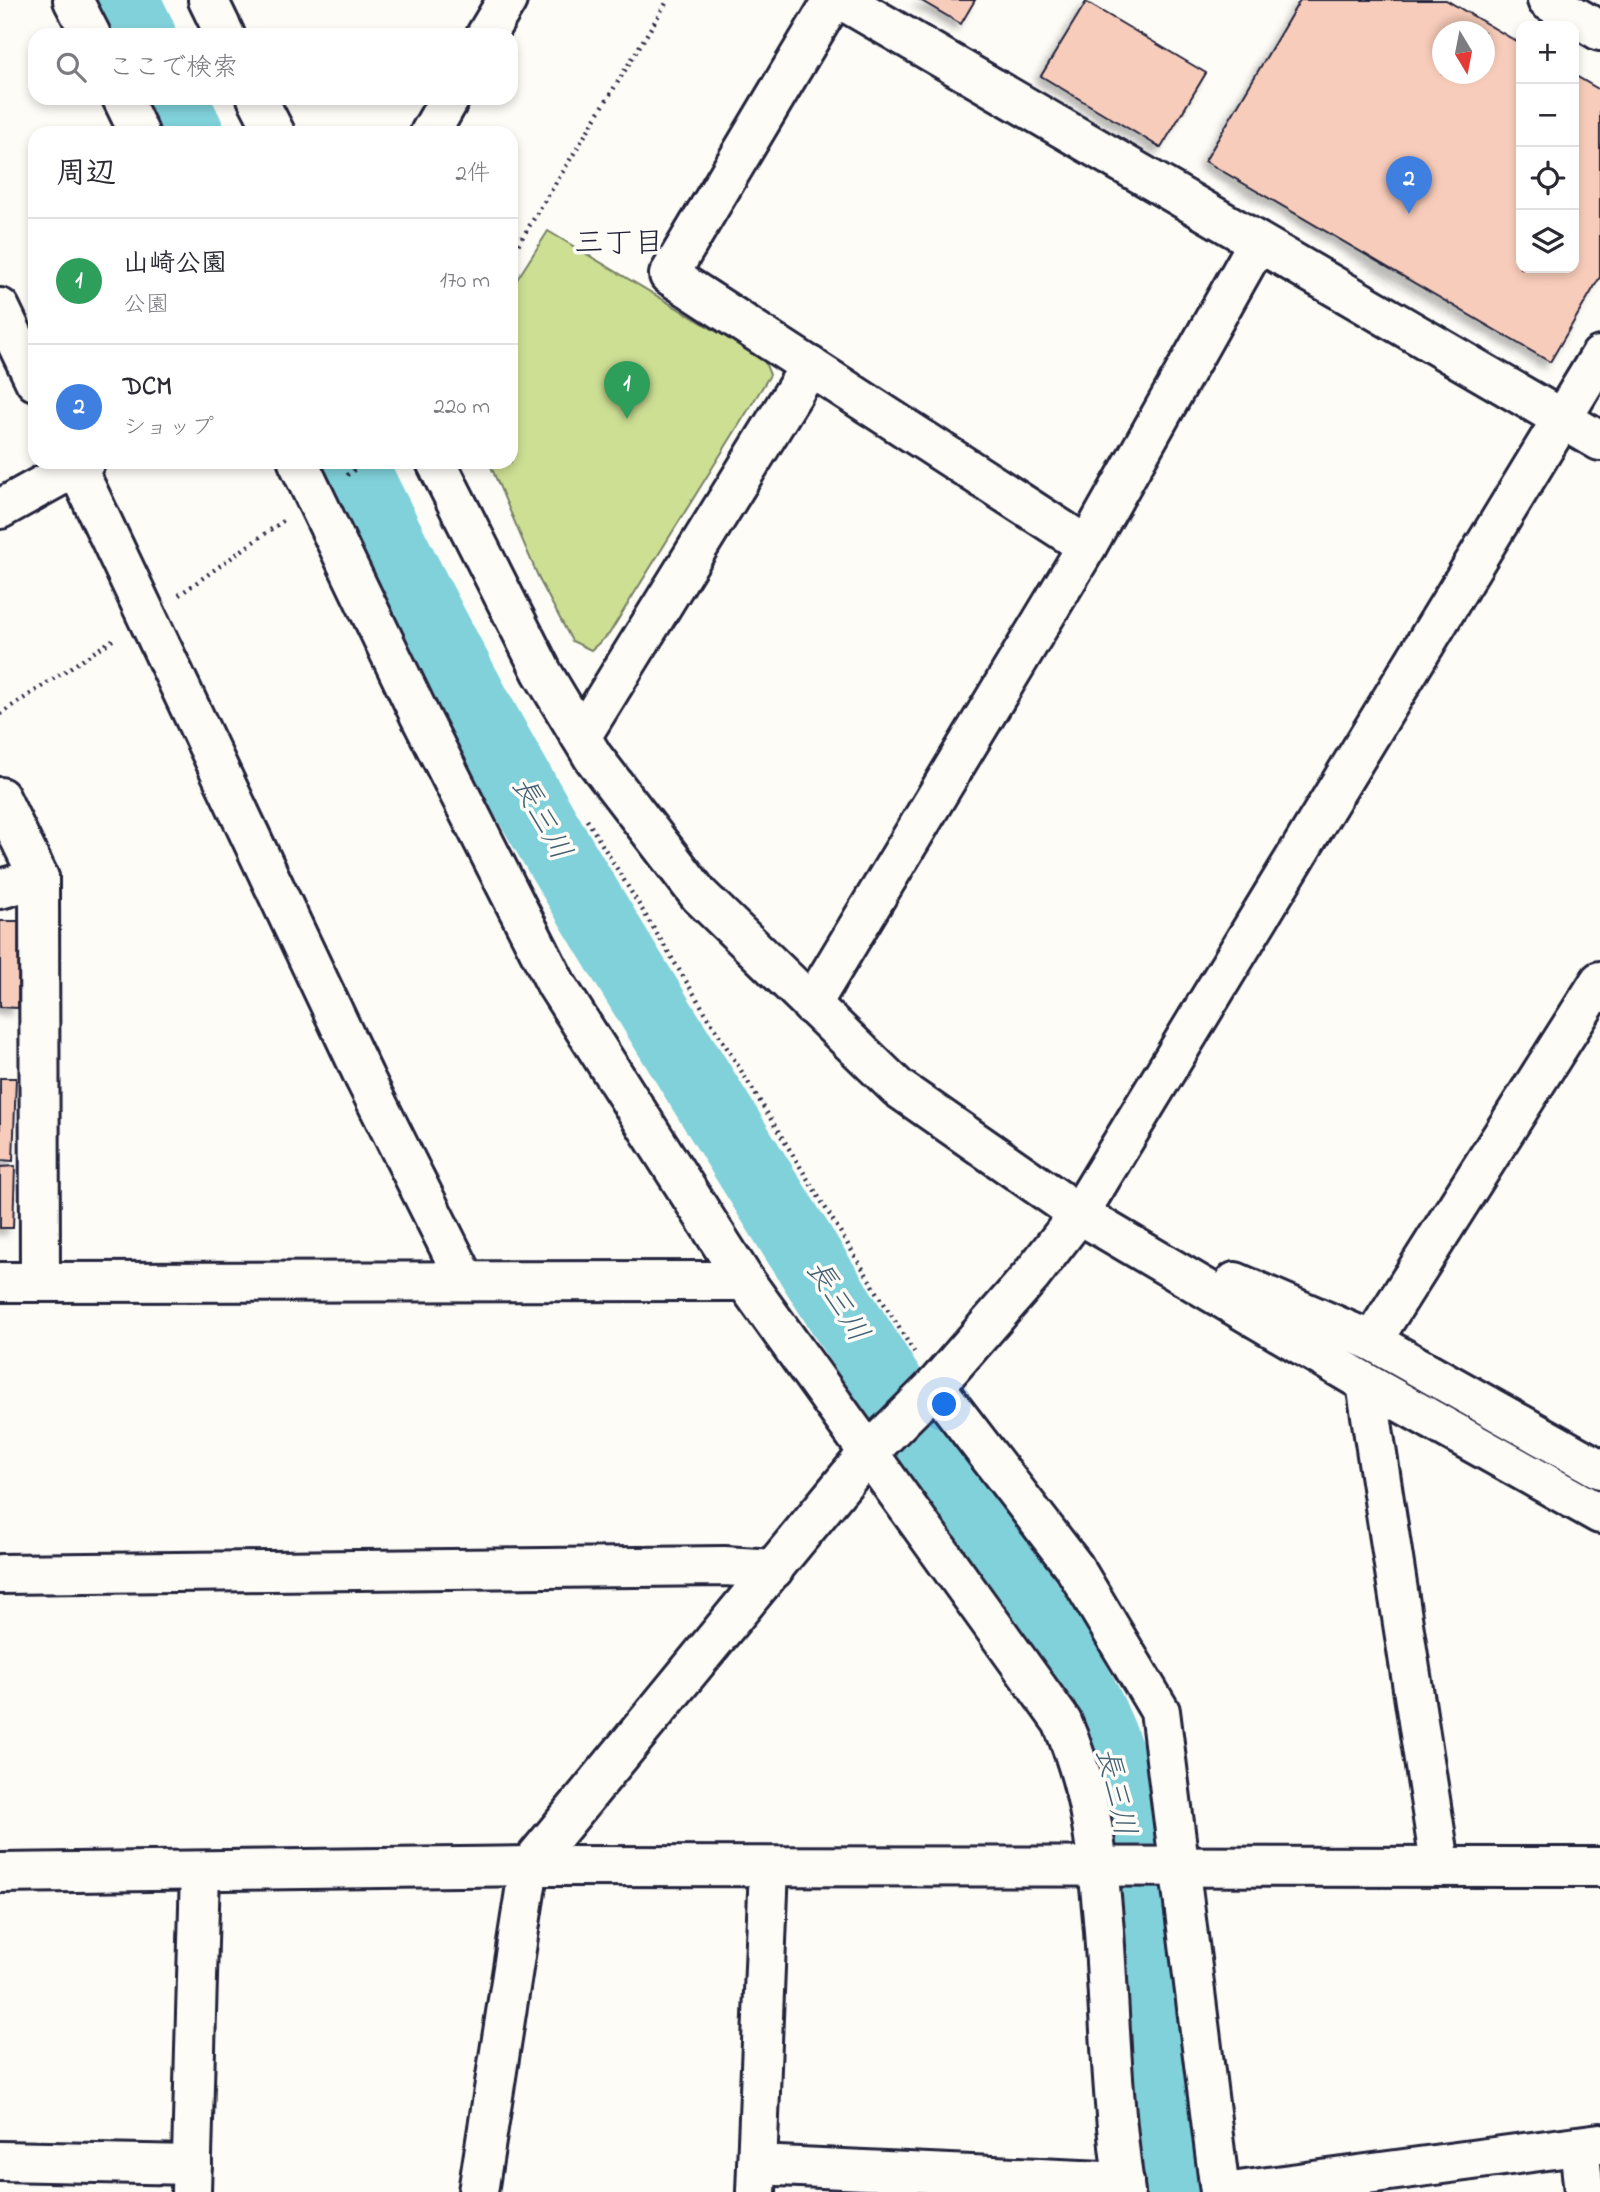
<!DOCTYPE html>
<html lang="ja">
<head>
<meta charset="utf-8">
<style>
	:root { --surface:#fff; --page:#f7f7f7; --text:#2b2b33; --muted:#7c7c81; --line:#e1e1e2; --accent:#c8321e }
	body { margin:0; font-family:"Indie Flower","Klee One",sans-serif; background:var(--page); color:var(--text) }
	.controls { position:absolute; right:21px; top:21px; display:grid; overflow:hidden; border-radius:14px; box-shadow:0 4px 10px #0003 }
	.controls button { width:63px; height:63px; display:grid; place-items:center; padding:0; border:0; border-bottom:2px solid var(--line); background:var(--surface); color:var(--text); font:35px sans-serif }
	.compass { position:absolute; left:1432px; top:21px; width:63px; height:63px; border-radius:50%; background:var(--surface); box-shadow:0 4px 10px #0003; rotate:170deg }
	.you { position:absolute; left:945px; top:1405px; width:24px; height:24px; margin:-18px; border:5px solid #fff; border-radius:50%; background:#1a73e8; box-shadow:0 0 0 10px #1a73e833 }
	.badge { display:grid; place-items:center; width:46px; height:46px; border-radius:50%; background:var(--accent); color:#fff; font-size:23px; font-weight:700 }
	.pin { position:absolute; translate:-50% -58px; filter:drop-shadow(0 2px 4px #0008) }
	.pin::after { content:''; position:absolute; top:37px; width:24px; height:21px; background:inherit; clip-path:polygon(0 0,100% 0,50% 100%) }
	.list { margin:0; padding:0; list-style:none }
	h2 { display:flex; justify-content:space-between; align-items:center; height:91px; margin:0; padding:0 28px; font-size:30px }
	h2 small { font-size:23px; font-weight:400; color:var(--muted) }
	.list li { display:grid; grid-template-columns:46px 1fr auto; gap:21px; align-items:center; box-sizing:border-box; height:126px; padding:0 28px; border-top:2px solid var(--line) }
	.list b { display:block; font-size:26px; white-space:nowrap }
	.list p { margin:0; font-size:23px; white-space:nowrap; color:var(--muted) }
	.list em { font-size:23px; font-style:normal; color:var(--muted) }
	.icon { flex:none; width:38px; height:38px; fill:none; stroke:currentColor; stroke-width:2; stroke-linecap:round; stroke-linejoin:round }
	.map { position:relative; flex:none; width:1600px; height:2192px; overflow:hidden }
	.search { position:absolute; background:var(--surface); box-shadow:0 4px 10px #0003; left:28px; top:28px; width:490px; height:77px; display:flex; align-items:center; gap:18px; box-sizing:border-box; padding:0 24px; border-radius:21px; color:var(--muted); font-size:26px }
	.panel { position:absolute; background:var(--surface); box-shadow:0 4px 10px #0003; left:28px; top:126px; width:490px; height:343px; border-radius:21px }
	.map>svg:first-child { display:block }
	.green { fill:#cddf93; stroke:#788067; stroke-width:2 }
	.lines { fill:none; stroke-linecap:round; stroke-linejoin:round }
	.river { stroke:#80d1da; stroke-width:72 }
	.building { fill:#f8ccba; stroke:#22223b; stroke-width:2; fill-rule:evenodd; filter:url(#shadow) }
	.minor-casing { stroke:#22223b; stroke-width:44 }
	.tertiary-casing { stroke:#22223b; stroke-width:44 }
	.path { stroke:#22223b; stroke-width:4.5; stroke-dasharray:2 5; stroke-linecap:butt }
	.minor { stroke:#fdfcf7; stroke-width:38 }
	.tertiary { stroke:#fdfcf7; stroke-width:38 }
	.labels { text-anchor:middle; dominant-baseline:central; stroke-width:7; stroke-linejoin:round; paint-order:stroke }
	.neighbourhood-label { font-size:30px; fill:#22223b; stroke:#fdfcf7 }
	.water-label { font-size:30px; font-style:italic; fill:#435f73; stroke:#fdfcf7 }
</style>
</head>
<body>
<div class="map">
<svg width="1600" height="2192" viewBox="0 0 1600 2192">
	<defs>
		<filter id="shadow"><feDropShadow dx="-6" dy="6" stdDeviation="3.5" flood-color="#0004"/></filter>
	</defs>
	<rect width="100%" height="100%" fill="#fdfcf7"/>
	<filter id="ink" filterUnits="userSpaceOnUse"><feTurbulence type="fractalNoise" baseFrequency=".0143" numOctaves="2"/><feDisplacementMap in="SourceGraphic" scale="14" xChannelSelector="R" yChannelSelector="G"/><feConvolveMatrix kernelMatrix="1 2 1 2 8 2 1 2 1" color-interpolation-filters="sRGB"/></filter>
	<g filter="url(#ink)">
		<polygon class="green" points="548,231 764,360 770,375 609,634 591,650 572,641 540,581 489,462 511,462 511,289"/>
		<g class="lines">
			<g class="river">
				<polyline points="123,0 140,35"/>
				<polyline points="171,98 188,133"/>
				<path d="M 350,462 C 419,603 492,743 573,877 C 673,1044 777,1210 881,1375 C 919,1437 960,1498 999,1559 C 1060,1653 1131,1753 1127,1869 L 1167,2192"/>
			</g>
		</g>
		<g class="building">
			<polygon points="920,0 975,0 961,24"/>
			<path d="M 1300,0 L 1446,0 L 1521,44 L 1521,268 L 1574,268 L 1574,75 L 1600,90 L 1600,277 L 1550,362 L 1205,161 ZM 1442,32 L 1484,32 L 1484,74 L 1442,74 Z"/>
			<polygon points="1086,2 1206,73 1161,148 1041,76"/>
			<polygon points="0,921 19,921 18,1008 0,1007"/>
			<polygon points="0,1078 16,1078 13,1161 0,1160"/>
			<polygon points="15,1166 13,1228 0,1228 0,1167"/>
		</g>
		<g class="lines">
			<defs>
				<g id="minor">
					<polyline points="73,0 91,35"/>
					<polyline points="833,0 669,275 1087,546"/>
					<polyline points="842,0 1600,441"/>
					<polyline points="486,35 507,0"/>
					<polyline points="122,98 139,133"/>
					<polyline points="430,133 450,98"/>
					<polyline points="0,308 35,381"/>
					<polyline points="74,462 365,1079 466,1281"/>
					<path d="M 298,462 L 420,716 L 556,984 L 745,1281 L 1062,1722 C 1092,1791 1098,1857 1104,1931 C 1110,2017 1112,2106 1125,2192"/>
					<polyline points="0,509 85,462"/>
					<polyline points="581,737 810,366"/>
					<polyline points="0,797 39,878 40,1281"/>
					<polyline points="0,889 39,878"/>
					<polyline points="811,1005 1087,546 1257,244"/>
					<polyline points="1079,1214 1366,1383 1600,1514"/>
					<polyline points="0,1282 745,1281"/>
					<polyline points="1235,1282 1372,1341 1600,1469"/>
					<polyline points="1372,1341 1600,981"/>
					<polyline points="1366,1383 1440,1864"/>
					<polyline points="935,1386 1074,1567 1160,1711 1220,2192"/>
					<polyline points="0,1574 724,1566 774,1569"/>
					<polyline points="0,1873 529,1866 1600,1867"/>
					<polyline points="1579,2146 1584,2192"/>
					<polyline points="0,2161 192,2165"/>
					<polyline points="757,2165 1124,2182"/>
					<polyline points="191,2192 200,1871"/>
					<polyline points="478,2192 529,1866 868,1453 935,1386 1031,1276 1079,1214 1600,356"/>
					<polyline points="756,2192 769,1867"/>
					<polyline points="1231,2192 1600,2143"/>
				</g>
				<g id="tertiary">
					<polyline points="208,0 225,35"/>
					<polyline points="1547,0 1600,31"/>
					<polyline points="257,98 275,133"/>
					<polyline points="436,462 542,672 593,757 699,895 898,1088 1079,1214"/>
				</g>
			</defs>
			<use href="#minor" class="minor-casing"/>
			<use href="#tertiary" class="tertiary-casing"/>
			<g class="path">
				<polyline points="511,256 668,0"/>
				<polyline points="347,475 365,462"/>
				<polyline points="179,595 283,521"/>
				<polyline points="0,714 114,639"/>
				<polyline points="587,820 914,1352"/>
			</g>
			<use href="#minor" class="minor"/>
			<use href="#tertiary" class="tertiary"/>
		</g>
	</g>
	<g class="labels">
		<g class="neighbourhood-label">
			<text x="619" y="245">三丁目</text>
		</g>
		<g class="water-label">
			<text transform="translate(540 819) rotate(61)">長三川</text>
			<text transform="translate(836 1302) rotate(58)">長三川</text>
			<text transform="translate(1114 1792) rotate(77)">長三川</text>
		</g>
	</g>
</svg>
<div class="controls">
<button>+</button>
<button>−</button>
<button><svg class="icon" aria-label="locate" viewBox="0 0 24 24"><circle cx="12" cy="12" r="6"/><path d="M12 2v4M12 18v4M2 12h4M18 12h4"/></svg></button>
<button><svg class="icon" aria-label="layers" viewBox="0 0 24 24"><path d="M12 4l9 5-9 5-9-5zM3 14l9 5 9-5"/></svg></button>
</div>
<svg class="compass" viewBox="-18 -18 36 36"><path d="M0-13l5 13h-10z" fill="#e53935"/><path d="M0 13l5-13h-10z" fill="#7c7c81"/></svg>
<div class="you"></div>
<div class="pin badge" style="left:627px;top:419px;background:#2e9e5b">1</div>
<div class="pin badge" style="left:1409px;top:214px;background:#3f7fe0">2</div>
<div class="search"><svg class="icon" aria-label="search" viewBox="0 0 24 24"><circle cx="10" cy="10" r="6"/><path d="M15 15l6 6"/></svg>ここで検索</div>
<section class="panel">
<h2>周辺<small>2件</small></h2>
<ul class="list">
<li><span class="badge" style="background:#2e9e5b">1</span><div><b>山崎公園</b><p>公園</p></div><em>170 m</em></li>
<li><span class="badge" style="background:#3f7fe0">2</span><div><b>DCM</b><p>ショップ</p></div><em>220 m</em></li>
</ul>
</section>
</div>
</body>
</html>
